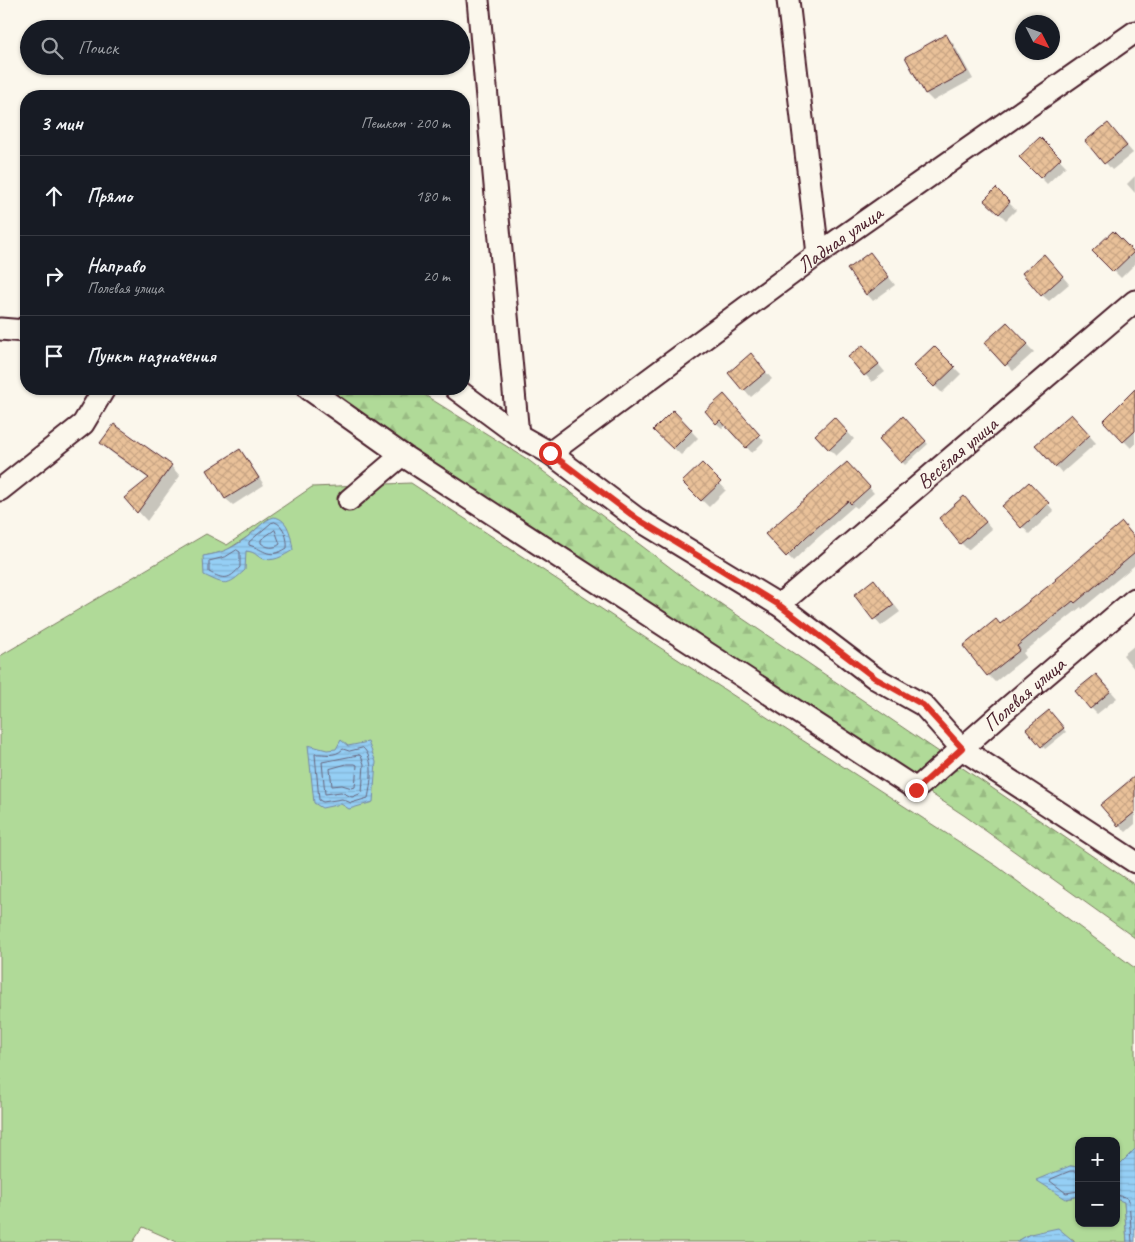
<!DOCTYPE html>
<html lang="ru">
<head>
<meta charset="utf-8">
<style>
	:root { --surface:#171b24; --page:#242831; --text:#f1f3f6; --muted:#9ea1a6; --line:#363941 }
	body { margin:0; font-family:Caveat,sans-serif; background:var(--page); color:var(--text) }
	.controls { position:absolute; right:15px; bottom:15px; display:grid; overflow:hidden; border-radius:10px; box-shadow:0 1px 4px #0004 }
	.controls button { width:45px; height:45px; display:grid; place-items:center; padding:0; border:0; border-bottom:1px solid var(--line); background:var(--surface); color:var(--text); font:25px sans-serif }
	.compass { position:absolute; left:1015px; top:15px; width:45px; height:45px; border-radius:50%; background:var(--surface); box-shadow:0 1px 4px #0004; rotate:132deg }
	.stop { position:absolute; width:15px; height:15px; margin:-11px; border:4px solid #d93025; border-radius:50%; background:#fff }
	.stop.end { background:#d93025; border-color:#fff; box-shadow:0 1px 5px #0008 }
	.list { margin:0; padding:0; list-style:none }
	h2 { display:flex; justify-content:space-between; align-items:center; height:65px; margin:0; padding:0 20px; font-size:21px }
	h2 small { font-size:16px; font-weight:400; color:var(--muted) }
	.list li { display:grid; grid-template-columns:32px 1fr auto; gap:15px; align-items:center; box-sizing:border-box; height:80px; padding:0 20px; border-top:1px solid var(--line) }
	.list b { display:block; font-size:19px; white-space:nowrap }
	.list p { margin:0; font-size:16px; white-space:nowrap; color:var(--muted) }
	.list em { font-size:16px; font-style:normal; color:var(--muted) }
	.icon { flex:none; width:28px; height:28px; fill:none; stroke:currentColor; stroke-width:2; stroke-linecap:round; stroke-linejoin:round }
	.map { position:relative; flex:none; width:1135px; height:1242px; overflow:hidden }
	.search { position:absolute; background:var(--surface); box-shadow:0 1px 4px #0004; left:20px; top:20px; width:450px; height:55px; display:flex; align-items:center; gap:12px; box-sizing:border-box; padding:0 18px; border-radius:28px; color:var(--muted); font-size:19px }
	.panel { position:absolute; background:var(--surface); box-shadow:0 1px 4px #0004; left:20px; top:90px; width:450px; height:305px; border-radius:20px }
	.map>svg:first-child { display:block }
	.grass { fill:#b0da98; stroke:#7d7c62; fill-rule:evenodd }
	.forest { fill:url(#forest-firs); stroke:#7d7c62 }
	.water { fill:url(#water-rules); stroke:#7789a4 }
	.shadow { fill:#0003 }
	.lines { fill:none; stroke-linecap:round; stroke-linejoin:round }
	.shore { stroke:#68657c; stroke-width:1 }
	.building { fill:url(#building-cross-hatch); stroke:#4a1f2b }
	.minor-casing { stroke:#4a1f2b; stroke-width:25 }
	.minor { stroke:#fbf7ec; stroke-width:21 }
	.route { stroke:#d93025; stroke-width:6 }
	.labels { text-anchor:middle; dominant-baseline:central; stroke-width:4; stroke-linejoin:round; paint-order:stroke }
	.street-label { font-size:21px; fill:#4a1f2b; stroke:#fbf7ec }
</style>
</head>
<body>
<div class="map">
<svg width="1135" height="1242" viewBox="0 0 1135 1242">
	<defs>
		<pattern id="forest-firs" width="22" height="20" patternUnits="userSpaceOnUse" patternTransform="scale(1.25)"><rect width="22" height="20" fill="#b0da98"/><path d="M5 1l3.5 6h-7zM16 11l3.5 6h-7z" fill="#99bb83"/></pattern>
		<pattern id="water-rules" width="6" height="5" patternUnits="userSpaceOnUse" patternTransform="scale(1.25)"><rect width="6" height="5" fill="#95cff5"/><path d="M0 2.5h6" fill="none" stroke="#82b1d2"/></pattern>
		<pattern id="building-cross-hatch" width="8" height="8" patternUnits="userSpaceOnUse" patternTransform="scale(1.25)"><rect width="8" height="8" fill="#e9c199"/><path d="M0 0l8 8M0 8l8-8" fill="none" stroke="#c9a584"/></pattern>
	</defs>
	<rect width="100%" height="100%" fill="#fbf7ec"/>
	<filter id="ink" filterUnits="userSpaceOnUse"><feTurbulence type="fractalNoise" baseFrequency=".02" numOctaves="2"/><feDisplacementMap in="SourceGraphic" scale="10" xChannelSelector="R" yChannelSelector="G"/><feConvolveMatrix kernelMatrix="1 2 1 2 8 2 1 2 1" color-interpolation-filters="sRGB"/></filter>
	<g filter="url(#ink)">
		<path class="grass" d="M 411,483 L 688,666 L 998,867 L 1135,968 L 1135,1149 L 1116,1168 L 1116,1141 L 1079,1141 L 1079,1167 L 1070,1166 L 1066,1199 L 1079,1196 L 1079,1223 L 1116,1223 L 1116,1199 L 1124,1201 L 1127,1242 L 1075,1242 L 1073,1239 L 1030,1234 L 1016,1242 L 177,1242 L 143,1227 L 133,1242 L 0,1242 L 0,656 L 206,534 L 227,545 L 312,487 ZM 269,518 L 261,558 L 254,552 L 246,551 L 204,556 L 224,552 L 247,537 Z"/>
		<polygon class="forest" points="317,389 415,389 527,459 696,587 1135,885 1135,938 965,816"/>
		<g class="water">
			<path d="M 274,517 C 289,519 291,537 293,550 C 283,556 273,563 261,558 C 254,554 255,552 246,551 L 245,570 C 227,587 225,585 204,575 L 203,556 C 222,553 231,549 246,538 C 256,531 263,520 274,517 Z"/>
			<polygon points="341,740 348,746 368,742 376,762 373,802 349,809 341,804 322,808 314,803 308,745 327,750 336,749"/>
			<polygon points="1135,1149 1135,1242 1127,1242 1124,1202 1116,1199 1116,1168"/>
			<polygon points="1070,1166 1079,1167 1079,1196 1066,1199 1036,1180"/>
			<polygon points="1058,1228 1075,1242 1016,1242 1030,1234"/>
		</g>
		<g class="shadow">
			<polygon points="946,36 953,43 973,79 933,101 926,94 906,57"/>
			<polygon points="1114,131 1133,153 1112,170 1087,141"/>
			<polygon points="1040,139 1066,166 1047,184 1021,157"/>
			<polygon points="1135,176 1135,193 1127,184"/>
			<polygon points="996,190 1016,210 1006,220 986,200"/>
			<polygon points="1113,233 1135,255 1135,264 1121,278 1094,251"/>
			<polygon points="870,253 895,285 873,301 867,294"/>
			<polygon points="1050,262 1069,284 1049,301 1042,295"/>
			<polygon points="1007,324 1034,352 1013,371 986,343"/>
			<polygon points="934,348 961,374 942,393 915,366"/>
			<polygon points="870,354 885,372 872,382 850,358"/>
			<polygon points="757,362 772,379 751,397 729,373"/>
			<polygon points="729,401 764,441 752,453 726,425 722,428 716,423"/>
			<polygon points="1135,401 1135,444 1131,448 1104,421"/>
			<polygon points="673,412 698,438 681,455 655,430"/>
			<polygon points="903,418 928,444 905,465 880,439"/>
			<polygon points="1077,422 1096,443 1062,473 1056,466"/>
			<polygon points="841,425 854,439 836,456 829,449"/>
			<polygon points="102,443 171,466 180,476 147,521 126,498 149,479 111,452"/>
			<polygon points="240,450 246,457 264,485 233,505 226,499 209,470"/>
			<polygon points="702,464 726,490 709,507 683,482"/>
			<polygon points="852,469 874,493 857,508 854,506 813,542 793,561 767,534"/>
			<polygon points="1036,490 1054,511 1029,534 1004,506"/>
			<polygon points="971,505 992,529 968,550 961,543"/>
			<polygon points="1135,538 1135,565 1082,609 1081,607 1023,653 1026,657 995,682 988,675 1001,625"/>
			<polygon points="881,588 900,612 881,626 855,596"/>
			<polygon points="1135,645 1135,670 1123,655"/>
			<polygon points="1103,682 1117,698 1097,714 1091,708"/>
			<polygon points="1052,715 1066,732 1045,749 1028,729"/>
			<polygon points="1135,778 1135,824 1126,832 1119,825"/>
		</g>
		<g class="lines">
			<g class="shore">
				<path d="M 275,522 C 284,525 288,539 287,548 C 268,560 266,550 249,545 L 249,542 L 271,523 Z"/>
				<path d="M 275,530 L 280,544 C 274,549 267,548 261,543 L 261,540 Z"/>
				<path d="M 237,550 L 240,552 L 240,567 C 229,580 224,580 209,572 L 209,561 L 225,557 Z"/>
				<path d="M 363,748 C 375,758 371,784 368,798 L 351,803 L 342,799 L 323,802 L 319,800 L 315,754 C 325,753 334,758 343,749 L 349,751 Z"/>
				<path d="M 359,755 L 361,756 L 364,764 L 362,793 L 352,797 L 341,792 L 325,794 L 322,762 C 334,760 346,757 359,755 Z"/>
				<polygon points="347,764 355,764 357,765 355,787 352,788 342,785 332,786 330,769"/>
				<polyline points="1079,1171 1070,1171 1051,1179 1050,1181 1066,1193 1079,1191"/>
				<polyline points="1116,1195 1125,1197 1129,1200 1132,1242"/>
			</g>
		</g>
		<g class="building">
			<polygon points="946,34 967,72 925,94 905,57"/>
			<polygon points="1108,123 1127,146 1104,164 1085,141"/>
			<polygon points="1040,137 1061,158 1040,178 1019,157"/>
			<polygon points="996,188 1010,202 999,214 984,200"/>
			<polygon points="1113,231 1134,252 1113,272 1092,251"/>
			<polygon points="870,252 889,277 866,295 847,269"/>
			<polygon points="1044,254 1063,276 1041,296 1022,273"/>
			<polygon points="1007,322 1028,344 1005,366 984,343"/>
			<polygon points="863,345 879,364 864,376 848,357"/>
			<polygon points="934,346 955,367 934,387 913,366"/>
			<polygon points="751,353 766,372 743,391 728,373"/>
			<polygon points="1135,389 1135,431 1123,442 1103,421"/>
			<polygon points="724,394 760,435 746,448 720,420 716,424 705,411"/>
			<polygon points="673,410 692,430 673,449 653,430"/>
			<polygon points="1071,414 1090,435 1055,467 1035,445"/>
			<polygon points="903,416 926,441 901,463 879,439"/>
			<polygon points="834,417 848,432 829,450 815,435"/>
			<polygon points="114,424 172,465 137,513 124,498 149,478 100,443"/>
			<polygon points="240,449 259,478 225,499 207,470"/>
			<polygon points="847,462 870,487 851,504 848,501 807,536 786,557 765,534"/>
			<polygon points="702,463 721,482 701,501 682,482"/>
			<polygon points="1029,482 1049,503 1021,528 1002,506"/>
			<polygon points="964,496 986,522 960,544 939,518"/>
			<polygon points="1122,522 1135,538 1135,553 1075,603 1073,601 1017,646 1020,650 987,676 963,646 996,619 1000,624 1056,580 1055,579"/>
			<polygon points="874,579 894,605 873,620 854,595"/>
			<polygon points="1096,674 1111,691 1090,709 1075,691"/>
			<polygon points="1049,710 1064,728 1041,747 1026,729"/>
			<polygon points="1135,776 1135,812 1118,826 1100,805"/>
		</g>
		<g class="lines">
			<defs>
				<g id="minor">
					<polyline points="478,0 518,435"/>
					<polyline points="788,0 818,254"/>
					<polyline points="0,329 25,331 26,327"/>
					<path id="s1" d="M 309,389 L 402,455 L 916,789 L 1004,711 L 1135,599"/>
					<polyline points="456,389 518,435 550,453 636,518 779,605 875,678 923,705 962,749 1135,862"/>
					<path id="s2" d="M 550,453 L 818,254 L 1135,32"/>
					<polyline points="0,490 83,424 104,389"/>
					<polyline points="349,500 402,455"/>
					<path id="s3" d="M 779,605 L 1135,301"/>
				</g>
			</defs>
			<use href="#minor" class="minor-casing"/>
			<use href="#minor" class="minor"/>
		</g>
	</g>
	<g class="lines" filter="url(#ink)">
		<polyline class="route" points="550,453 636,518 779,605 875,678 923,705 962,748 916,790"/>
	</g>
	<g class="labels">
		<g class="street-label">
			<text stroke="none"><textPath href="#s2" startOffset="360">Ладная улица</textPath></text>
			<text stroke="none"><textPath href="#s3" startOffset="234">Весёлая улица</textPath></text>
			<text stroke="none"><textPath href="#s1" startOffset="871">Полевая улица</textPath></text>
		</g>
	</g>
</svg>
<div class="controls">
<button>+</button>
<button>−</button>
</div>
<svg class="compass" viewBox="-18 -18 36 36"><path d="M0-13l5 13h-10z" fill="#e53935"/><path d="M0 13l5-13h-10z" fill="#9ea1a6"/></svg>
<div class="stop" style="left:550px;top:453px"></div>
<div class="stop end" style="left:916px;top:790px"></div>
<div class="search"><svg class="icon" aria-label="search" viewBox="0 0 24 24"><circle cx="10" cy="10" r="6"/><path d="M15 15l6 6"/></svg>Поиск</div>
<section class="panel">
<h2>3 мин<small>Пешком · 200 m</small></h2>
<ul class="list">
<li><svg class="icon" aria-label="ahead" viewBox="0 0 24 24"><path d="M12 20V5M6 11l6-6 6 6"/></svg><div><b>Прямо</b></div><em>180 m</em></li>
<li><svg class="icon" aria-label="right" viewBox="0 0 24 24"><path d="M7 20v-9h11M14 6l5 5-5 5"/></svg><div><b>Направо</b><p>Полевая улица</p></div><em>20 m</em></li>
<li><svg class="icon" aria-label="arrive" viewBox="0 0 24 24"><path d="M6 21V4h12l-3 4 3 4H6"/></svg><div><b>Пункт назначения</b></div></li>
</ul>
</section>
</div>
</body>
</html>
